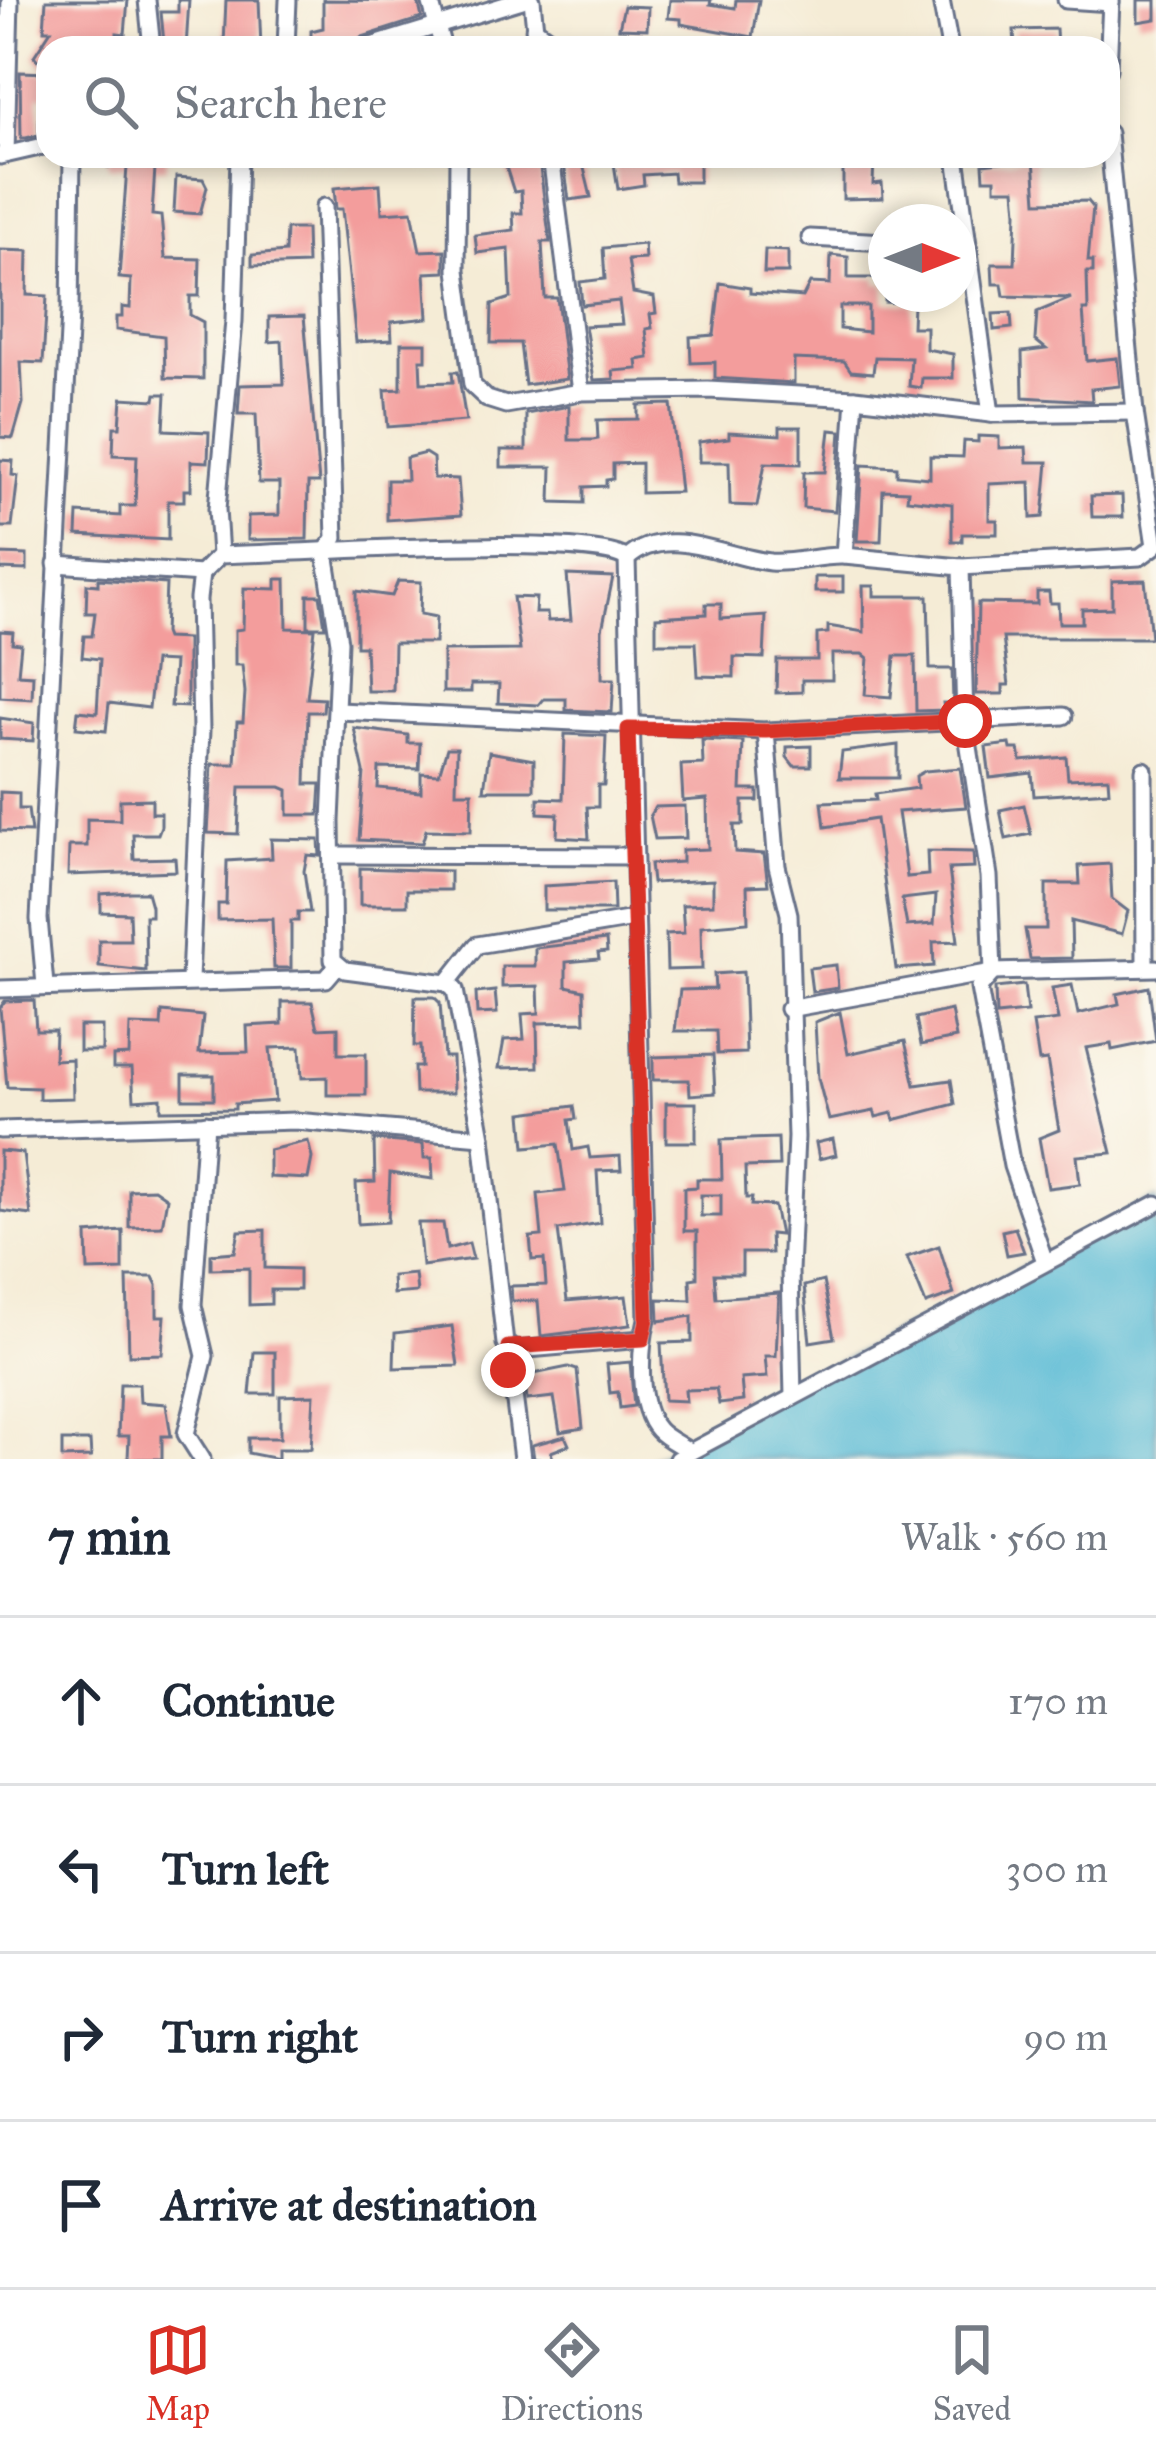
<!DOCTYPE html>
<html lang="en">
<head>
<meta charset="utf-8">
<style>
	:root { --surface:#fff; --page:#f6f6f7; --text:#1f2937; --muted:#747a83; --line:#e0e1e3; --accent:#d93025 }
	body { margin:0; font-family:"IM FELL Great Primer",serif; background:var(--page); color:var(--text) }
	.compass { position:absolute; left:868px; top:204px; width:108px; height:108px; border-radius:50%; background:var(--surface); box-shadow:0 6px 18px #0003; rotate:90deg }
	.stop { position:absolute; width:36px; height:36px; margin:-27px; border:9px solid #d93025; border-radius:50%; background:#fff }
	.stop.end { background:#d93025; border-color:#fff; box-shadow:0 3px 12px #0008 }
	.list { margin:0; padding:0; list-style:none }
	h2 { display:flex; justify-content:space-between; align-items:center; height:156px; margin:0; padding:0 48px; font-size:51px }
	h2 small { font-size:39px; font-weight:400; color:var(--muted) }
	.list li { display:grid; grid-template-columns:78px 1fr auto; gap:36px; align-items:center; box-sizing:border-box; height:168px; padding:0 48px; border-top:3px solid var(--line) }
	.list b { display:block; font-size:45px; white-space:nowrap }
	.list em { font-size:39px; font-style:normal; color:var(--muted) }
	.icon { flex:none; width:66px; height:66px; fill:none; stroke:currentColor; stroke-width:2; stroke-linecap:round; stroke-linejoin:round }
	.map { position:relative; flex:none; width:1156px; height:1459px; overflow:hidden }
	.search { position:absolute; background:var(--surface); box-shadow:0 6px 18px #0003; left:36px; right:36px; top:36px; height:132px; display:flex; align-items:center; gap:30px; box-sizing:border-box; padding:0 42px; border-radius:36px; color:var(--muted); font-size:45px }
	.sheet { height:828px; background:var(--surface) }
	nav { display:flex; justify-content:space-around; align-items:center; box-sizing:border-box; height:168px; border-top:3px solid var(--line); background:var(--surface); font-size:33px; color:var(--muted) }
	nav a { display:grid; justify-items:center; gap:6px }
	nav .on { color:var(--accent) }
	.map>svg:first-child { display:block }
	.water { fill:#57bad5; stroke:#39749a; stroke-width:3 }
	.building { fill:#f39d9c; fill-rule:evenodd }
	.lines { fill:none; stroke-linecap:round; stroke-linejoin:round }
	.minor-casing { stroke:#677188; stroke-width:21 }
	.minor { stroke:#fff; stroke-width:15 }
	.route { stroke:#d93025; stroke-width:15 }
</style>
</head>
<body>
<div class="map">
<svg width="1156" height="1459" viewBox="0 0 1156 1459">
	<rect width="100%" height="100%" fill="#fbf7ec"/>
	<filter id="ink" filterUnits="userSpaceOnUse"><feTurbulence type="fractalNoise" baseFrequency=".00833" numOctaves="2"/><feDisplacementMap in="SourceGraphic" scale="24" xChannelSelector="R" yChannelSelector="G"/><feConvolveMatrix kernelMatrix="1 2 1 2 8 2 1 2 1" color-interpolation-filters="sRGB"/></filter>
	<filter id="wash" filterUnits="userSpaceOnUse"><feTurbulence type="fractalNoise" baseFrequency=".004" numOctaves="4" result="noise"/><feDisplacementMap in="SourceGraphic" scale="48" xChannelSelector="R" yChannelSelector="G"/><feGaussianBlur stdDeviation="2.7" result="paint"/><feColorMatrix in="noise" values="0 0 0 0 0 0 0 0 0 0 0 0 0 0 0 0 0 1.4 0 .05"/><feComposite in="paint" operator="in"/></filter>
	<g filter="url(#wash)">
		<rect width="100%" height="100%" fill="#f5ecd6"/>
		<polygon class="water" points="1156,1199 1156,1459 651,1459 1096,1230"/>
		<g id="blocks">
			<g class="building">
				<polygon points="46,0 128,0 125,34 117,33 117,48 48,48 48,72 34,56 51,30 44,30"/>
				<polygon points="178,0 189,0 186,48 164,43 161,12 178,12"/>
				<polygon points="226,0 259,0 261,47 224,45"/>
				<polygon points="323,0 418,1 422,18 362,37 346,48 311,48 311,31 323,28"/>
				<polygon points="670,0 711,0 710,4 735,8 736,0 759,0 753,37 681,24 681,19 668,18"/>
				<polygon points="1138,0 1156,0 1156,19 1138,22"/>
				<polygon points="624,6 648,7 647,29 619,28"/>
				<polygon points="1056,29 1057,48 1015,48 1014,30"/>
				<polygon points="20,72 48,73 48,97 39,96 39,135 26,138 21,138"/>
				<polygon points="108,156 167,156 166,169 155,168 152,215 161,216 165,258 200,259 199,296 190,296 190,315 203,322 203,379 165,378 164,336 116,330 116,317 122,317 122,307 130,308 131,279 119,278 127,167 108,167"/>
				<polygon points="563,156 582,160 591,197 569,200"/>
				<polygon points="699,156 699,182 674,182 673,173 643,175 644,185 618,189 613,157"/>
				<polygon points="792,156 874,156 873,184 882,183 883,198 843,199 843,168 792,163"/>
				<polygon points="1034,158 1037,202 1088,201 1093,207 1088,261 1093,261 1093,272 1087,272 1088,310 1083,310 1087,361 1117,358 1120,386 1091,389 1092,401 1023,397 1022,352 1046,349 1035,340 1037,312 1071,298 1004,296 1002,284 993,284 992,264 1015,264 1017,212 1015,189 995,189 995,179 984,179 983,164"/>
				<polygon points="539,161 550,242 542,242 545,298 557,298 567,379 525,385 520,343 491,343 492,304 511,298 509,249 477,253 475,235 514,230 513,213 522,213 521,191 514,192 505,164"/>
				<polygon points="176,177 203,179 207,187 200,214 174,212"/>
				<polygon points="380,184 382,213 412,211 420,251 445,250 445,272 425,273 428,318 391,322 392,340 356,342 342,209 336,209 334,188"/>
				<polygon points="286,229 306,229 307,264 252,266 252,255 285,252"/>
				<polygon points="644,244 645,259 628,260 633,293 654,297 656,313 650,314 652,328 646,329 649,358 637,360 638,369 613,371 614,379 594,380 585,326 622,324 619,301 582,305 580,282 605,279 603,248"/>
				<polygon points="0,250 28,251 27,295 47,296 43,363 21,362 23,403 13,438 0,437"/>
				<polygon points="765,250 788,251 788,273 764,273"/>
				<path d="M 831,255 L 848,257 L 848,278 L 877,278 L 877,284 L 885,284 L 885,302 L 913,304 L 912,327 L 926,327 L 926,349 L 953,354 L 953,378 L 922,378 L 921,388 L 909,386 L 911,358 L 875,357 L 873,373 L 851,371 L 844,361 L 794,359 L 794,383 L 715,378 L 715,362 L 691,363 L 690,337 L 714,335 L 720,283 L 750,288 L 750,293 L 803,297 L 810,283 L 830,284 ZM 840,306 L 868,306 L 868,332 L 840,329 Z"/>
				<polygon points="1011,313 1012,328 994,330 993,314"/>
				<polygon points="304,316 319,483 308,483 307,539 248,540 248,516 279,515 279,483 259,483 256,414 238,414 240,385 284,384 282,341 269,342 269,317"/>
				<polygon points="401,343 426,343 426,360 420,360 421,383 453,382 452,372 458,372 466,421 388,427 385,390 401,389"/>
				<polygon points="156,394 166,394 164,430 209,432 208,462 191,461 191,490 184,490 184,501 168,501 168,540 77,535 78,513 120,516 120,506 135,506 137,456 113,455 114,427 120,427 122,398 155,400"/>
				<polygon points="671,404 680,492 641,493 641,463 613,464 613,479 606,480 606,486 584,487 584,503 551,502 552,467 501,467 501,450 526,450 526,414 569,406 569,440 593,440 598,439 597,420 638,419 638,405"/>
				<polygon points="780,427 801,427 801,464 765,463 757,506 730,505 729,462 699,462 699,442 729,438 729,432 780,435"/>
				<polygon points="830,430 841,431 835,511 803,508 804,472 825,472"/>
				<polygon points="978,436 999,437 999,448 1026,447 1027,462 1048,462 1043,517 1031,518 1030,482 989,484 989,520 997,520 997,534 962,534 962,541 952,541 952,504 907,499 908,491 883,490 881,541 857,541 862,465 897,467 897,475 930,478 930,456 963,457 964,441 978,442"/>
				<polygon points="425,453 433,458 434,478 458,479 461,515 387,520 387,480 407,480 406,458"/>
				<polygon points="0,460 13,461 12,475 18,476 12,527 0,527"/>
				<polygon points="1122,495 1123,517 1092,517 1091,496"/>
				<polygon points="0,554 27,555 27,570 0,569"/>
				<polygon points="567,575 613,577 602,630 602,679 614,679 612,712 566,710 566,699 544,699 539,705 498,703 499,684 471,684 471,692 443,692 443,651 520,650 513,597 536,598 535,613 547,613 548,621 571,620"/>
				<rect x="815" y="577" width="28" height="15"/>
				<polygon points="98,579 166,584 164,633 166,638 187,639 187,707 171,706 174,662 154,661 149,708 109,703 106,731 76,728 78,711 97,713 100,659 82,657 84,636 92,636 95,613 86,613 87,584 98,585"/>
				<polygon points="276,579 286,579 287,628 315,629 307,698 324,699 323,712 308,712 306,784 321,784 319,815 288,815 288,790 281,787 240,787 238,834 208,833 212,764 235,764 237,722 243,722 245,692 242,665 235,665 235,630 243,629 244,588 276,589"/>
				<polygon points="1145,580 1151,638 1003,638 1009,685 1003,685 1003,694 976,694 978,603 1037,604 1037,592 1049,592 1050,603 1058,603 1059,623 1082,623 1082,609 1112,608 1112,581"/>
				<polygon points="398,581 421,582 420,614 436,617 435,643 394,643 393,691 367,691 365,646 356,646 356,591 392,596"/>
				<polygon points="863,586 874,586 874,596 928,596 930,669 952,669 953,703 943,703 944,710 916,711 915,656 895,656 891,697 865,695 868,658 863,654 832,654 832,680 802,680 802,692 776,693 777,660 817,660 817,634 828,633 828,626 864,632"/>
				<polygon points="308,595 320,595 325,627 308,627"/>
				<polygon points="706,604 721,604 721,619 766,616 764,658 734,657 734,677 698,676 696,643 656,643 656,617 706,614"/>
				<polygon points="0,631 13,632 12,643 21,644 18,674 33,675 32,699 0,697"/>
				<polygon points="0,718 34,723 33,741 0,739"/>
				<polygon points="354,728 408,735 408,743 420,743 419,769 379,768 378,788 421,792 421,773 439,774 447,748 457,748 456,792 472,792 471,831 426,830 422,843 359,840 364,772"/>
				<polygon points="565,734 606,736 604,785 598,785 598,807 587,807 589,839 557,837 558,814 538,813 538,798 563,799"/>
				<polygon points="702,740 743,742 741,790 758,790 758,801 743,801 743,825 734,825 735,852 764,854 768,885 747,886 748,922 701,926 702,969 667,970 666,934 684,933 682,905 713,904 713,880 652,883 650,864 682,862 682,850 708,849 707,799 683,801 681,765 703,764"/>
				<polygon points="1010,744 1011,749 1019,749 1021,761 1066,757 1068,779 1108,777 1109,791 1034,796 1032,773 990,778 986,747"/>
				<polygon points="898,745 898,778 839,778 842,752"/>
				<polygon points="811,746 811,766 794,766 787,757 787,747"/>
				<polygon points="489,752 534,760 534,790 484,790"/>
				<path d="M 960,768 L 966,807 L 898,812 L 907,877 L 928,875 L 927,851 L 973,852 L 974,868 L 949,869 L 958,941 L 933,942 L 934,966 L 896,969 L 876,819 L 825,827 L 822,802 L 876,800 L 875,794 L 917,788 L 916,776 L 925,771 ZM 936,895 L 934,924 L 907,926 L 902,899 Z"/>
				<polygon points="0,792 19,793 19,809 28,809 31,832 0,831"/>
				<polygon points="152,799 152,813 161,813 161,826 158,834 133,834 134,859 175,858 176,871 68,875 69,846 87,846 87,819 120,820 120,800"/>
				<polygon points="1024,805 1031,834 1006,839 1000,810"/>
				<polygon points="685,806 686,838 655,839 650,815 655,807"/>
				<polygon points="271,839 319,840 320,856 307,855 304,871 310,912 298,912 298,921 291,921 291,968 274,968 272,919 218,920 218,904 226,904 227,861 272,858"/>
				<polygon points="1110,864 1112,899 1128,911 1122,934 1071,921 1072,958 1030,959 1025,929 1046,929 1046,884 1080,884 1079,866"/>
				<polygon points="360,868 450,871 450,890 407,890 407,905 360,905"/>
				<polygon points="613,882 614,910 544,910 544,886"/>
				<polygon points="130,892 147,892 151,906 151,916 145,916 146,971 99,966 99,940 130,940 129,913 101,912 101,894"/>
				<polygon points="606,940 607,952 598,953 599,959 566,962 566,986 584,990 585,1022 537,1023 538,1067 499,1068 504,1040 524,1039 522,1014 539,1013 538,986 502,987 502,966 535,966 535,948"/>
				<polygon points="836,965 838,988 812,992 809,968"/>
				<polygon points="743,972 746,1053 717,1054 716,1031 675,1031 680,990 715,989 714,974"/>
				<polygon points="1024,985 1027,1012 996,1015 995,988"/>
				<polygon points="1072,985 1078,1014 1119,1004 1117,994 1149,987 1156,1041 1112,1050 1111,1044 1086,1048 1112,1153 1077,1156 1080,1184 1048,1188 1039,1138 1059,1130 1047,1060 1039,1061 1033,1023 1058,1020 1052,988"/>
				<polygon points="495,991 497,1013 477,1014 476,993"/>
				<polygon points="415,997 434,997 440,1003 444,1057 452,1057 453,1093 415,1093 414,1067 421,1067 420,1046 414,1046"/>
				<polygon points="34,1000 36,1030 55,1030 54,1060 72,1059 73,1098 39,1099 39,1088 7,1087 0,1008 5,1001"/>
				<path d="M 282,1002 L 312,1002 L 318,1028 L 338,1027 L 338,1054 L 366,1054 L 366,1095 L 327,1095 L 327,1077 L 302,1078 L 300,1047 L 270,1048 L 275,1101 L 235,1104 L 235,1109 L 161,1110 L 161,1098 L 134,1100 L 132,1068 L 113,1068 L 113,1056 L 129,1055 L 130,1025 L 161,1026 L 162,1012 L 203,1016 L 199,1053 L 248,1052 L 247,1026 L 282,1024 ZM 183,1075 L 214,1075 L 214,1099 L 183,1099 Z"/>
				<polygon points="951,1010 956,1038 921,1045 916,1018"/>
				<polygon points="840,1012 848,1054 905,1041 915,1085 951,1080 955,1104 894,1120 892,1113 876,1117 874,1111 829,1120 818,1078 815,1022"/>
				<rect x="79" y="1026" width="23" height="25"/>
				<polygon points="713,1055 715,1093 690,1095 689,1080 653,1080 653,1057"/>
				<rect x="666" y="1103" width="30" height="39"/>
				<polygon points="574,1106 576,1119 569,1120 573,1150 588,1147 590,1158 620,1156 621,1170 597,1171 600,1223 558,1230 567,1301 626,1296 630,1325 541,1336 538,1301 512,1301 511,1286 546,1285 544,1259 532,1260 530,1237 542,1236 538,1194 565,1191 558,1144 525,1147 522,1113"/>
				<path d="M 778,1138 L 779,1166 L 745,1167 L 746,1198 L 752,1198 L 751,1205 L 774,1206 L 780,1235 L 770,1234 L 771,1253 L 742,1253 L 742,1274 L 714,1274 L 716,1298 L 779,1293 L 776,1356 L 765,1356 L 767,1377 L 741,1379 L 743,1401 L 719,1404 L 716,1389 L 685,1390 L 686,1401 L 664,1400 L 661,1343 L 692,1342 L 692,1316 L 659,1321 L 658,1299 L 691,1300 L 690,1279 L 697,1278 L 697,1231 L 684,1231 L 684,1188 L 697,1187 L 697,1179 L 722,1179 L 721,1140 ZM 701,1195 L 721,1195 L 721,1216 L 701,1216 Z"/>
				<polygon points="833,1139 836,1155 819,1159 816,1143"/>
				<polygon points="374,1140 423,1144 424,1158 432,1158 433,1179 390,1173 388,1222 358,1224 356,1183 375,1182"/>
				<polygon points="308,1141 312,1158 308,1179 269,1177 269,1150"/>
				<polygon points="0,1151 23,1153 31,1215 0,1211"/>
				<polygon points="154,1189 167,1198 162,1226 129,1227 129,1190"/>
				<polygon points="418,1223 443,1223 447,1249 469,1243 473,1259 422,1266"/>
				<polygon points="1015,1228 1024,1252 1007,1255 1002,1231"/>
				<polygon points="265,1230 265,1268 299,1269 299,1290 271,1290 271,1304 249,1305 249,1268 211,1269 211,1254 235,1252 239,1231"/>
				<polygon points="123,1231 123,1270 88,1271 87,1234"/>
				<polygon points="939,1246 954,1294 926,1304 907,1257"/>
				<polygon points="415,1274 417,1292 393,1294 392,1276"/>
				<polygon points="127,1277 153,1277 157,1285 157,1316 165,1316 162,1354 129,1355"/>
				<polygon points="823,1281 834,1338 810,1342 804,1286"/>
				<polygon points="452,1326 458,1366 394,1368 395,1333"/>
				<polygon points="254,1352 275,1352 275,1394 250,1394"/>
				<polygon points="630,1362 634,1406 620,1408 618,1392 610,1393 607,1364"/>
				<polygon points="568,1367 577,1370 583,1428 560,1432 554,1397 527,1400 524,1376"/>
				<polygon points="120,1384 139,1384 140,1402 166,1404 171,1436 162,1436 162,1459 128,1459 129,1436 118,1436"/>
				<polygon points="314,1395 311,1449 278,1449 278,1459 248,1453 248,1438 280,1438 280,1396"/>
				<polygon points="565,1436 569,1445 551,1452 553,1459 534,1459 532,1445"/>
				<polygon points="62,1441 90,1441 91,1457 62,1458"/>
			</g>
		</g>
	</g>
	<g filter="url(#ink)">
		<use href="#blocks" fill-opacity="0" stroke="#677188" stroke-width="3"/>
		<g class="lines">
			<defs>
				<g id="minor">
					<polyline points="147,0 152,48"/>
					<polyline points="430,0 443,48"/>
					<polyline points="532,0 537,48"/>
					<polyline points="941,0 950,48"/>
					<polyline points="1066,0 1111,3"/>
					<polyline points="534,28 556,44 606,48"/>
					<polyline points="286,48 288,0"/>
					<polyline points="365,48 522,0"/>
					<polyline points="1108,70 1111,0"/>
					<polyline points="6,154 10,0"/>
					<polyline points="0,156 48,145"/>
					<polyline points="458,156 457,270 472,385 487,399 506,405 581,392 708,390 855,398 991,414 1135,412"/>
					<polyline points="551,156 581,392"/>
					<polyline points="956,156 991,414"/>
					<polyline points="324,207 335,538 325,552 339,642 331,821 333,960 345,970 447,983 455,990 482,1137 505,1344 517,1350 642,1339"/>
					<polyline points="810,238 886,242"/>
					<polyline points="220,555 217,509 234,321 239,156"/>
					<polyline points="844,556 961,567 965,721 989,876 993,972 979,988 1012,1166 1044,1259"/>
					<polyline points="56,564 201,574"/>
					<polyline points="961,567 1140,557 1155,546 1135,412 1108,133"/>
					<polyline points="339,711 766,731 1064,716"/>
					<polyline points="766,731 777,866 789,914 796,1137 790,1271 793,1397"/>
					<polyline points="1144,770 1145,966"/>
					<polyline points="334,855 634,856"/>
					<path d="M 190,980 L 201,730 L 198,599 L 201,574 L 220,555 C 283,554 593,532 627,559"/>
					<polyline points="447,983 477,945 634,919"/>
					<polyline points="45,985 39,919 70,312 72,156"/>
					<polyline points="0,989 326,979 338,965"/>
					<polyline points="788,1009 993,972 1156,968"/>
					<polyline points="0,1130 295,1121 482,1137"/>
					<polyline points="508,1347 522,1459"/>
					<path d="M 690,1452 C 681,1445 666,1439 658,1430 C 636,1406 640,1348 647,1319 L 627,559 C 665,523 724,557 770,562 C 794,564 820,555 844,556 L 855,398"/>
					<polyline points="202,1459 186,1434 205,1356 193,1305 206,1123"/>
					<polyline points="677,1459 1156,1204"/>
				</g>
			</defs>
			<use href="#minor" class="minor-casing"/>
			<use href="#minor" class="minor"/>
		</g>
	</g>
	<g class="lines" filter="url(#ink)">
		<polyline class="route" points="508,1370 508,1347 643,1339 647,1319 628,729 766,731 965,721"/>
	</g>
</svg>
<svg class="compass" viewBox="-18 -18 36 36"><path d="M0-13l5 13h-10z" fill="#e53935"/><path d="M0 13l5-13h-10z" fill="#747a83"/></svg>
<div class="stop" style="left:965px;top:721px"></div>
<div class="stop end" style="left:508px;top:1370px"></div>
<div class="search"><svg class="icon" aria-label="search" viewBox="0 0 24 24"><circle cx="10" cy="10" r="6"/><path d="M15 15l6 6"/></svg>Search here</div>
</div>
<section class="sheet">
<h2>7 min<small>Walk · 560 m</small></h2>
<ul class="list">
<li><svg class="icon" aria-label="ahead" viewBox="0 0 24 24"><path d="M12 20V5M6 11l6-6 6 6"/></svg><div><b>Continue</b></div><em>170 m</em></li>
<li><svg class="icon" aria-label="left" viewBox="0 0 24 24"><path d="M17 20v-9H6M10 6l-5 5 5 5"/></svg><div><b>Turn left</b></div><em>300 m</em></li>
<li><svg class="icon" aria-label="right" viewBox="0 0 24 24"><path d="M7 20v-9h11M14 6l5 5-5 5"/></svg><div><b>Turn right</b></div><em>90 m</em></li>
<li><svg class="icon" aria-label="arrive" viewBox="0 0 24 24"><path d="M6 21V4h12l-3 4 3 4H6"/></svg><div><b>Arrive at destination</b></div></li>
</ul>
</section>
<nav>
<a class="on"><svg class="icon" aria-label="map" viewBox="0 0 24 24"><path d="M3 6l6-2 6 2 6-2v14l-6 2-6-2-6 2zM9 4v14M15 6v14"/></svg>Map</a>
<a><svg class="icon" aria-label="directions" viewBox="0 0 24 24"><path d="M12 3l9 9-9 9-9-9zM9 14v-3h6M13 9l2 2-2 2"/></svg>Directions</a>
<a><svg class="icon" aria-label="saved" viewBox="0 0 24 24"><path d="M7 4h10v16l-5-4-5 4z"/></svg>Saved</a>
</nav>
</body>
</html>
